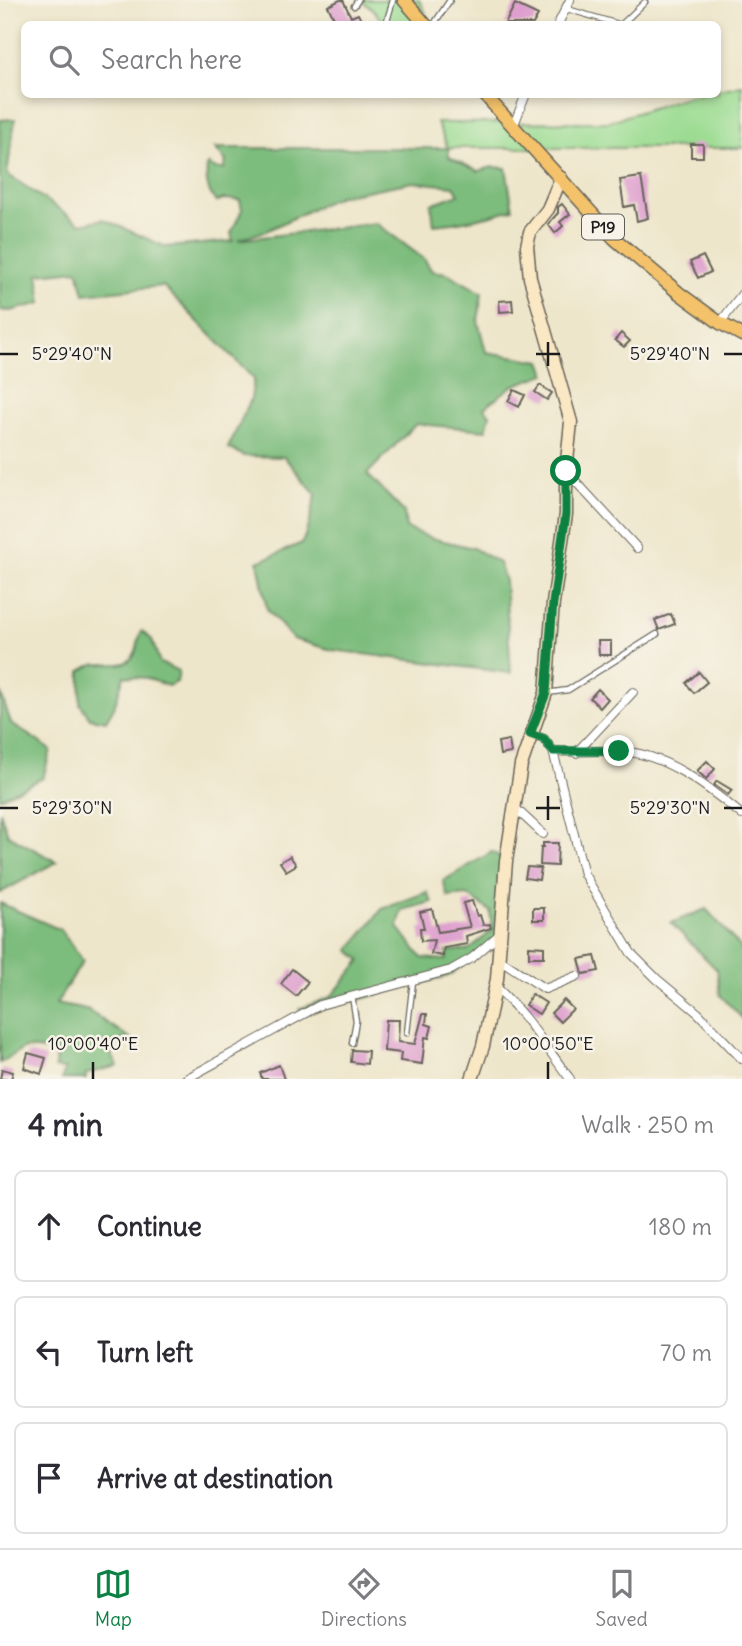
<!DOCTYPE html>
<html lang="en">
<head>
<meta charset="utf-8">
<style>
	:root { --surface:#fff; --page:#f7f7f7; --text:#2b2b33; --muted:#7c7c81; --line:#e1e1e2; --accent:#0b8043 }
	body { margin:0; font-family:Delius,sans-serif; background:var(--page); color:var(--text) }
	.stop { position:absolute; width:21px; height:21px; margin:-16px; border:5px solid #0b8043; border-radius:50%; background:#fff }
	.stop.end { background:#0b8043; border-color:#fff; box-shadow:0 2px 7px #0008 }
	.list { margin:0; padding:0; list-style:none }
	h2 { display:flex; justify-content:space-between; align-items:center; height:91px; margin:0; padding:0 28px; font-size:30px }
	h2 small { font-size:23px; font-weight:400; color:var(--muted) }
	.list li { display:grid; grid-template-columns:46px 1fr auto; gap:21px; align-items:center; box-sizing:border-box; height:112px; margin:0 14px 14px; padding:0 14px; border:2px solid var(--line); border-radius:10px }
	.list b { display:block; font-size:26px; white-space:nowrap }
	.list em { font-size:23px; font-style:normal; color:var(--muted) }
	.icon { flex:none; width:38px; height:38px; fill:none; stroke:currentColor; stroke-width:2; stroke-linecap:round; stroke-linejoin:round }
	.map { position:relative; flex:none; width:742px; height:1079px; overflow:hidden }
	.search { position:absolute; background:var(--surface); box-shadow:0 4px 10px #0003; left:21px; right:21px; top:21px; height:77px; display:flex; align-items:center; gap:18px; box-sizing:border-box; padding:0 24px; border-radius:10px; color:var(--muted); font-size:26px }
	.sheet { height:469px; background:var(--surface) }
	nav { display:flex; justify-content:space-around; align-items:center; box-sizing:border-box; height:98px; border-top:2px solid var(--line); background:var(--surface); font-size:19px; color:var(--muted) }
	nav a { display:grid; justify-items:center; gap:4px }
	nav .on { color:var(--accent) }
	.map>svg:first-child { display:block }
	.green { fill:#9bdc92; stroke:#5c7c57; stroke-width:2 }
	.forest { fill:#7cbc7c; stroke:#4c6c4c; stroke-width:2 }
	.building { fill:#de9fce }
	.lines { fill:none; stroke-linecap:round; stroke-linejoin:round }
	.lane-casing { stroke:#666359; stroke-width:7 }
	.street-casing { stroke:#666359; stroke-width:10 }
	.secondary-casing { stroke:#666359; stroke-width:15 }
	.primary-casing { stroke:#666359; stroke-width:15 }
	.lane { stroke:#fff; stroke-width:4.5 }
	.street { stroke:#fff; stroke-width:8 }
	.secondary { stroke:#fae7c3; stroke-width:12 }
	.primary { stroke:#f3c26a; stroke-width:12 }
	.route { stroke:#0b8043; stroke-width:9 }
	.ticks { fill:none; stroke:#1c1c1c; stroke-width:2.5 }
	.labels { text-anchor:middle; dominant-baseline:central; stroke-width:5; stroke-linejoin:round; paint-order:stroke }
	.shield { fill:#f7f3e8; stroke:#5e5c59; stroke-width:2 }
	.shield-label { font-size:16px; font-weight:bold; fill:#1c1c1c }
	.ticks-label { font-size:18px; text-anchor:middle; fill:#1c1c1c; stroke:#f7f3e8; stroke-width:5; stroke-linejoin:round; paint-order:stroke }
</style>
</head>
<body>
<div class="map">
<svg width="742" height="1079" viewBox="0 0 742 1079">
	<rect width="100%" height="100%" fill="#f7f3e8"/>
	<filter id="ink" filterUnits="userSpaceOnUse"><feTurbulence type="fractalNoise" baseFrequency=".0143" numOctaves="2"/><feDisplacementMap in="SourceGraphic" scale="14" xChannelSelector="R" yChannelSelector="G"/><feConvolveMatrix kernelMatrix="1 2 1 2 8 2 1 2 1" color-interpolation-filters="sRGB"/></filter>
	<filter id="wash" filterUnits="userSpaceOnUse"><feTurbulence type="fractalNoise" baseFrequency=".00686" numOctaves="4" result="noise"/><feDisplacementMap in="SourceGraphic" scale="28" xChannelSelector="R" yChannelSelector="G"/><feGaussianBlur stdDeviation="1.57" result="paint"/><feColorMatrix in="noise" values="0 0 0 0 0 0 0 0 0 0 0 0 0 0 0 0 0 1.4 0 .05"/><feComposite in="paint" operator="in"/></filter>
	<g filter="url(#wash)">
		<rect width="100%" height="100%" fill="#eee6cb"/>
		<g class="green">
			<polygon points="360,0 419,0 426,13 411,24 384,24 373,9"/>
			<polygon points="742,85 742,148 448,148 437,123 608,122 692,95 718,94 718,90"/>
		</g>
		<g class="forest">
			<path d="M 15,119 L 7,174 L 81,224 L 103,219 L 166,247 L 233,241 L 231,233 L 242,210 L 240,200 L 223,199 L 216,202 C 206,190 206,179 207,164 L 216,169 L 224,169 L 226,161 L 215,148 L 448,148 L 449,157 L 478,171 L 493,167 L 506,168 L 513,209 C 487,217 462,223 434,225 L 431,204 L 459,194 L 454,186 L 413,182 L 339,196 L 266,231 L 238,240 L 376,223 L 424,259 L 432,271 L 447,273 L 482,293 L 478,321 L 486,352 L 541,361 L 546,374 L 512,386 L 484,408 L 490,414 L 486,430 L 416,424 L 367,474 L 404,512 L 406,528 L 431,538 L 473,548 L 499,563 L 505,581 L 511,673 L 332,650 L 293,639 L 267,609 L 258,562 L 302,543 L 309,525 L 316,494 L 284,457 L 244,456 L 228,448 L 251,399 L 254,379 L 163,286 L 84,294 L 78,270 L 38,274 L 42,303 L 10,311 L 0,310 L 0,120 Z"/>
			<path d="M 142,631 L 152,640 L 160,663 L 179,671 L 177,682 L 168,686 L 146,678 L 124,676 L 114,707 L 106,721 L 90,718 L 80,704 L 81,671 C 82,670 91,665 92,665 C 106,661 127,671 135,653 C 139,646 137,638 142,631 Z"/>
			<polygon points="0,691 11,723 51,750 43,778 0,798"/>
			<polygon points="0,811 8,835 57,862 0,893"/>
			<polygon points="492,852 504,859 501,930 492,943 448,976 303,1014 299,1009 331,997 361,960 349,950 382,909 427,892 432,902 402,910 398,927 422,958 446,960 447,951 468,950 492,931 490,911 467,895 448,897 443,881"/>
			<polygon points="0,903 61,930 83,961 56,1004 87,1010 130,1038 106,1045 118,1066 86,1074 86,1079 62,1079 65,1069 55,1068 56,1051 25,1048 0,1063"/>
			<polygon points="706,909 742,949 742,1018 720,995 717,970 671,923"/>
		</g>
		<g id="blocks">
			<g class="building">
				<polygon points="340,0 343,0 351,17 358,14 363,24 333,24 336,23 328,6"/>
				<polygon points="515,4 538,15 533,24 505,24"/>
				<rect x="691" y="144" width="12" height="13"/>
				<polygon points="641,177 648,218 637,221 634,205 624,207 620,180"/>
				<polygon points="562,204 570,214 560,222 563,226 555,233 548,224 558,213 558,207"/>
				<polygon points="703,256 711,272 698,278 690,262"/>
				<polygon points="512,300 513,311 500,312 499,301"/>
				<polygon points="621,333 630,341 624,347 615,340"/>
				<polygon points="540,385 552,393 547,400 535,392"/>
				<polygon points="514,390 525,395 519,407 508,401"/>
				<polygon points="671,614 675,624 659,630 655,620"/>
				<polygon points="598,641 611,641 611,655 599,655"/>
				<polygon points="699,672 707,682 694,693 686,683"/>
				<polygon points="598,689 608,699 600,708 590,698"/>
				<polygon points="509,740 511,753 500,755 498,742"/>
				<polygon points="707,761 715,769 706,779 697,771"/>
				<polygon points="717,781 732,790 728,795 714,785"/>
				<polygon points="543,843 558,843 557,866 540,865 541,847 543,847"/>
				<polygon points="290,856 296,865 286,871 280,862"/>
				<polygon points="527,867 541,868 539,880 525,878"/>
				<polygon points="472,901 477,916 480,915 483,925 490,924 491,928 466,936 467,944 444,948 443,956 431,954 434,940 421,941 420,928 424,928 420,912 432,909 438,932 470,927 463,903"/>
				<rect x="533" y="908" width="11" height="12"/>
				<polygon points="529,946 544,947 544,957 529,957"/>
				<polygon points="595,956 599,971 583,974 579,959"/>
				<polygon points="292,969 308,982 296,996 281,984"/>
				<polygon points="532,994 546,1003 539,1014 525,1005"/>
				<polygon points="564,1000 573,1009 560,1022 551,1013"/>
				<polygon points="423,1014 427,1014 426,1024 432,1026 429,1038 425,1037 422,1064 400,1061 401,1053 384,1051 386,1020 399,1020 398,1042 415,1044"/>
				<polygon points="352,1050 368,1051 367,1064 351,1062"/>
				<polygon points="28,1053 46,1058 41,1074 24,1068"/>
				<polygon points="279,1065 284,1079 262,1079 260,1073"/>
				<polygon points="2,1069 13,1072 11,1079 0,1079"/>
			</g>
		</g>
	</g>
	<g filter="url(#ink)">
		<use href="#blocks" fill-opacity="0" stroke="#666359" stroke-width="2"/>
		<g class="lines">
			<defs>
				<g id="lane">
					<polyline points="354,6 358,0"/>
					<polyline points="567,9 618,24"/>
					<polyline points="386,24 393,0"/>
					<polyline points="434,24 450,0"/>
					<polyline points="622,24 645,2"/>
					<polyline points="547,693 568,690 657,634"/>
					<polyline points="407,1033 413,981"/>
					<polyline points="352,1043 356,1021 352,996"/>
				</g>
				<g id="street">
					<polyline points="558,24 570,0"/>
					<polyline points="513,127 526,94"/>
					<polyline points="720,323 742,294"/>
					<polyline points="566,471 637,548"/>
					<polyline points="530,734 544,739 553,751 584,874 631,953 657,979 698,1013 742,1059"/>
					<path d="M 553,751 C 575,753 596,750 618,751 C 664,752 708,787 742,815"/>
					<polyline points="576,753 633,692"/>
					<polyline points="513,806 543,834"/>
					<polyline points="499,959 545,989 577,976"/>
					<path d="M 495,986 C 525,1013 546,1047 570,1079"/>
					<polyline points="186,1079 320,1005 451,970 472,958 501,933"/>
				</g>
				<polyline id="secondary" points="472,1079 483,1046 497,979 506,861 521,765 546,693 553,603 566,514 566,471 571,422 530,278 527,246 530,232 548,209 561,178"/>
				<g id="primary">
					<polyline points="404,0 425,24"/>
					<polyline points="484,94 615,239 679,293 720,323 742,335"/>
				</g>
			</defs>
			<use href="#lane" class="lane-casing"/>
			<use href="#street" class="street-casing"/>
			<use href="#secondary" class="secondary-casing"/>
			<use href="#primary" class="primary-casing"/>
			<use href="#lane" class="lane"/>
			<use href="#street" class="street"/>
			<use href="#secondary" class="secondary"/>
			<use href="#primary" class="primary"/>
		</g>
	</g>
	<g class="lines" filter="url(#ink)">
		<polyline class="route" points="566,471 566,514 553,603 546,693 530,734 544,739 553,751 619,751"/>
	</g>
	<path class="ticks" d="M 548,342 L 548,366M 0,354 L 18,354M 536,354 L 560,354M 724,354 L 742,354M 548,796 L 548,820M 0,808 L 18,808M 536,808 L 560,808M 724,808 L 742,808M 93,1062 L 93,1079M 548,1062 L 548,1079"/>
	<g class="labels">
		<rect class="shield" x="582" y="214.5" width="42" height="25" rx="5"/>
		<g class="shield-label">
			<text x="603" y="227">P19</text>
		</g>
	</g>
	<g class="ticks-label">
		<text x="72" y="360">5°29'40"N</text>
		<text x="670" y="360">5°29'40"N</text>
		<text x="72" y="814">5°29'30"N</text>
		<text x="670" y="814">5°29'30"N</text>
		<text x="93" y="1050">10°00'40"E</text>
		<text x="548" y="1050">10°00'50"E</text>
	</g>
</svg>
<div class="stop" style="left:566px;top:471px"></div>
<div class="stop end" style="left:619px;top:751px"></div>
<div class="search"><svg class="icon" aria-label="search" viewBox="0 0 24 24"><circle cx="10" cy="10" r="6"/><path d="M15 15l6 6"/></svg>Search here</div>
</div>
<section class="sheet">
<h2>4 min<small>Walk · 250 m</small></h2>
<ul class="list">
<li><svg class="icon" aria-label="ahead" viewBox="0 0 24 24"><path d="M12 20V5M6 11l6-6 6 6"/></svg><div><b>Continue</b></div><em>180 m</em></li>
<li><svg class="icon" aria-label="left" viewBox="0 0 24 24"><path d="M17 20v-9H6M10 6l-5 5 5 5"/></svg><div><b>Turn left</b></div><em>70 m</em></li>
<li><svg class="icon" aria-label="arrive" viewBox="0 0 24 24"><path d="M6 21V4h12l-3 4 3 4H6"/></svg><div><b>Arrive at destination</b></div></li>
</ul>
</section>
<nav>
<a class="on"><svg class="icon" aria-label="map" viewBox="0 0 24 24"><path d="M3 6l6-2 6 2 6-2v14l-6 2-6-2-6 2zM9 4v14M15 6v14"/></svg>Map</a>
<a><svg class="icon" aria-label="directions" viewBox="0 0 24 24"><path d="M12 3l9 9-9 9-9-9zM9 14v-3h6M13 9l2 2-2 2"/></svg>Directions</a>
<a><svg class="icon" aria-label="saved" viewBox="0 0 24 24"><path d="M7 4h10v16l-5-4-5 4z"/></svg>Saved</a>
</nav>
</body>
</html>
